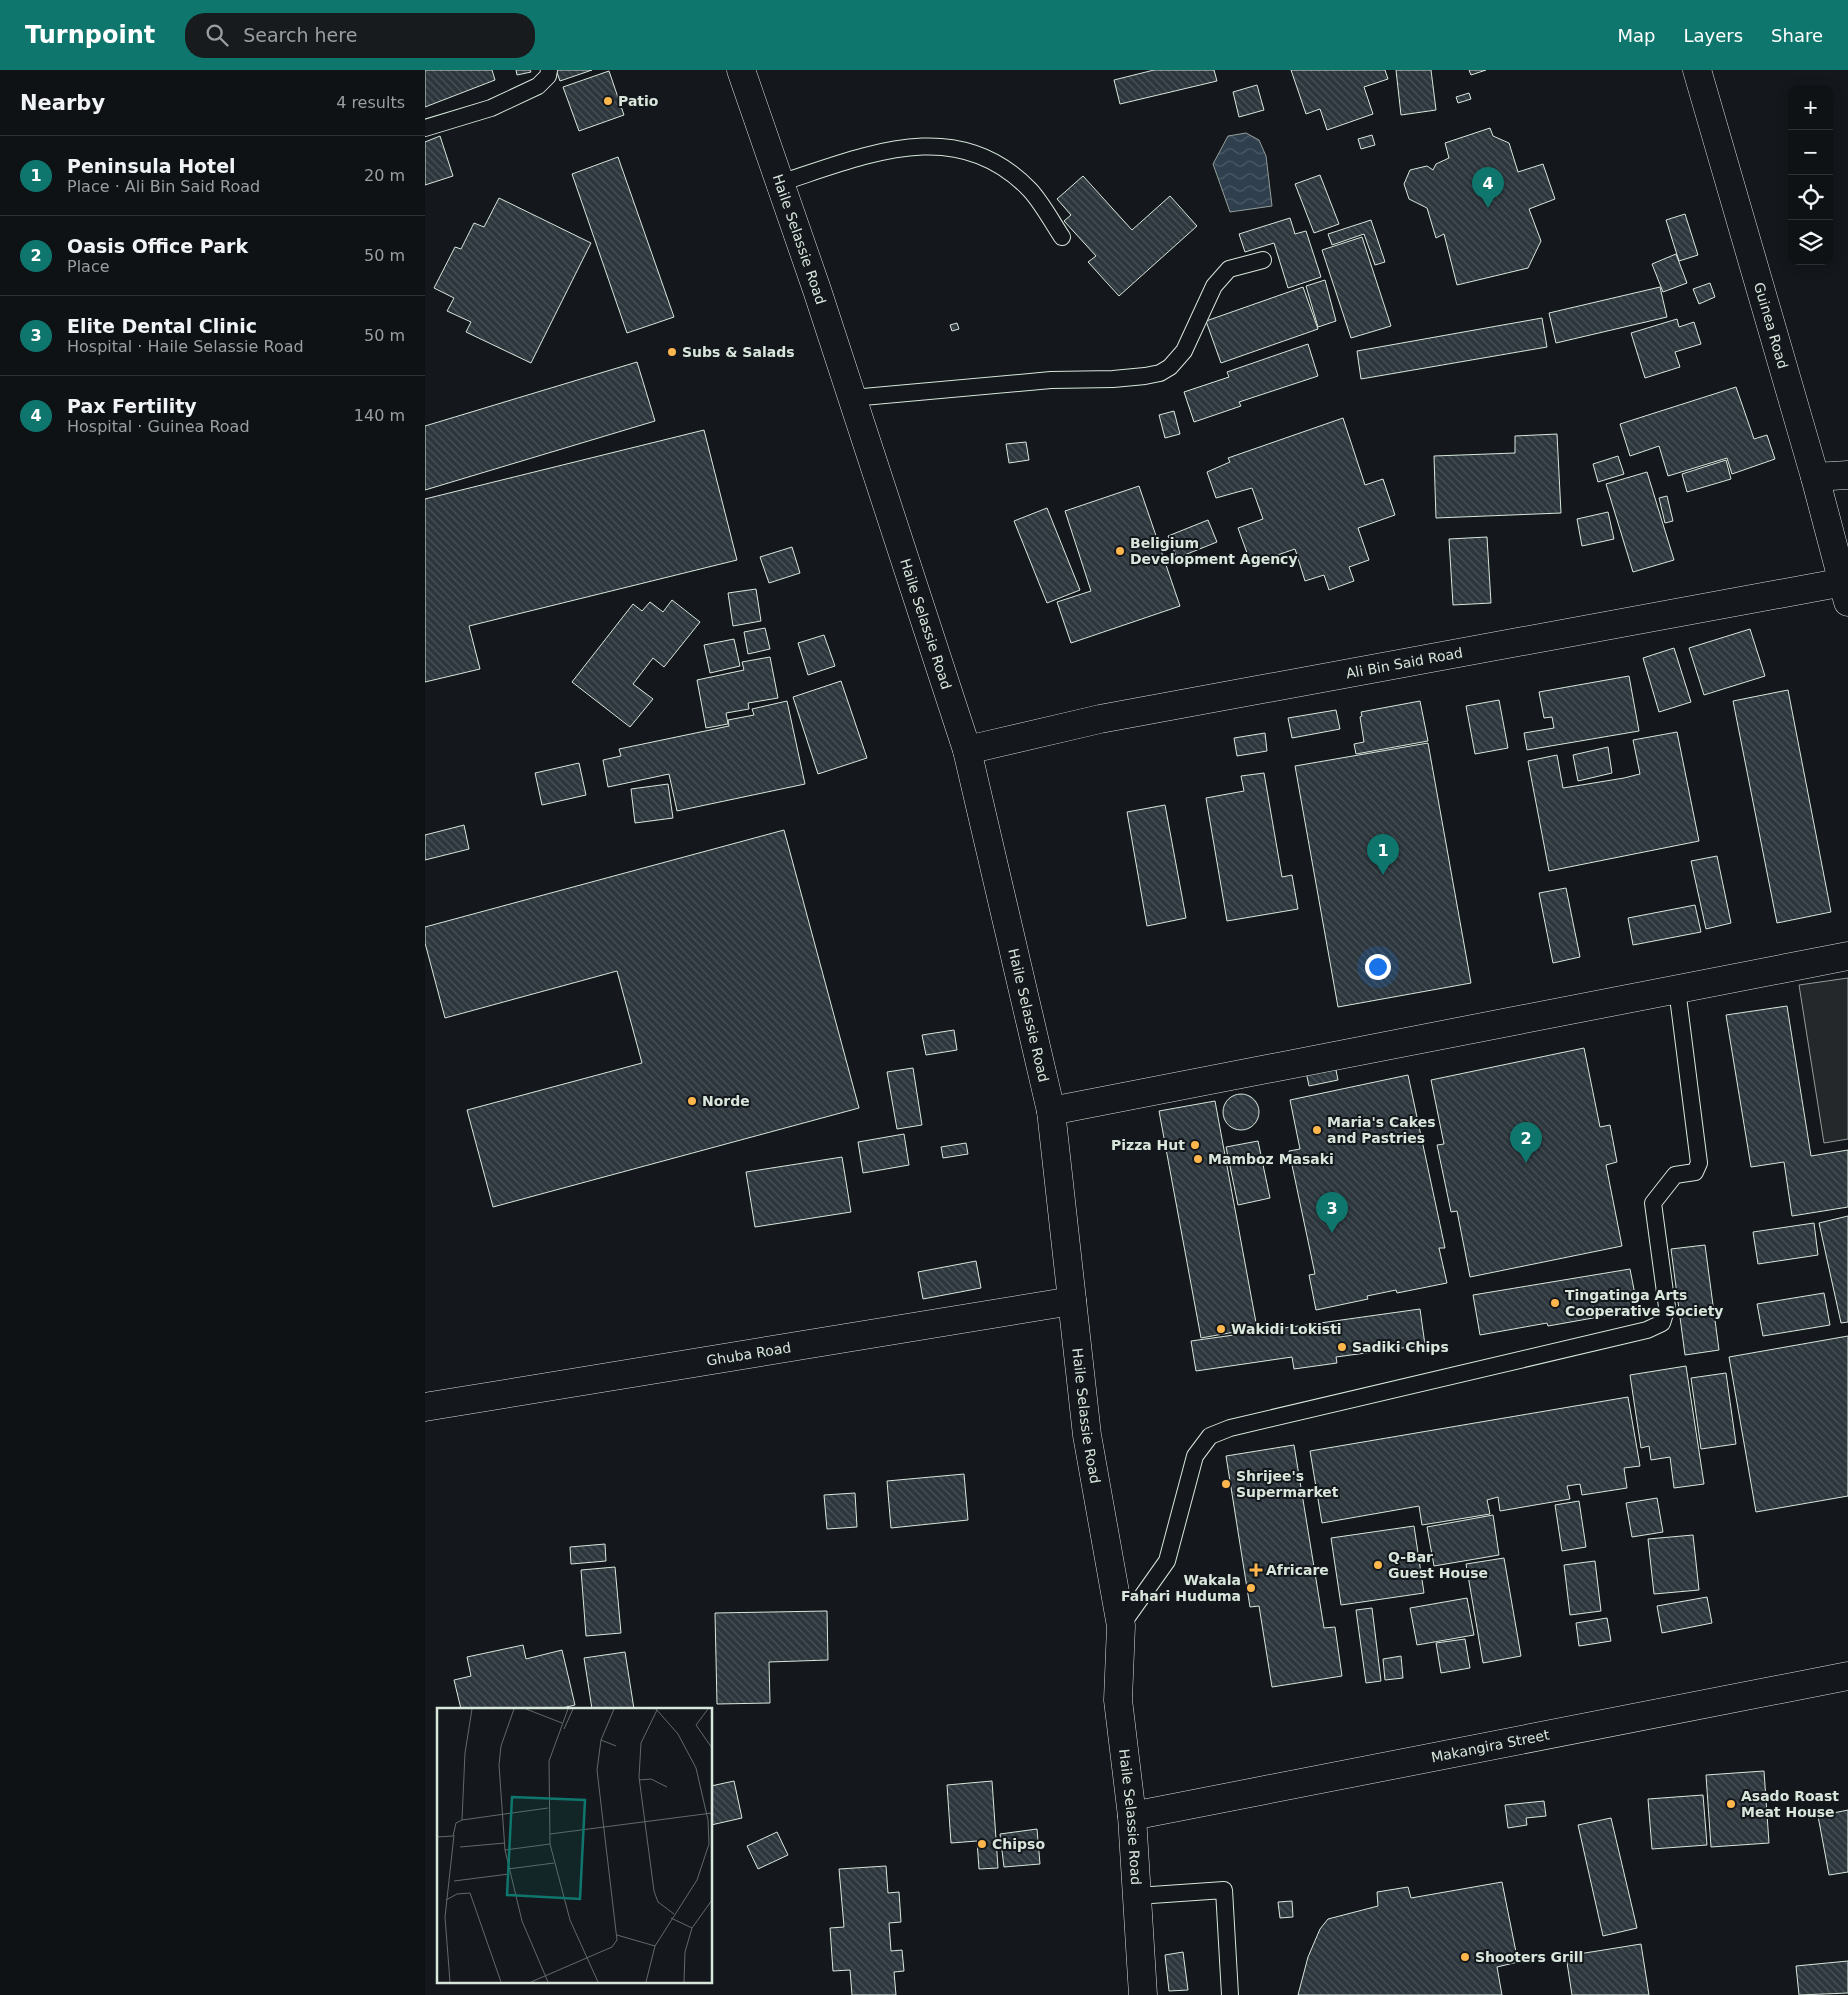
<!DOCTYPE html>
<html lang="en">
<head>
<meta charset="utf-8">
<style>
	:root { --surface:#0f1215; --page:#181b1e; --text:#f1f3f6; --muted:#9b9ea0; --line:#2f3234; --accent:#0f766e }
	body { margin:0; font-family:"DejaVu Sans",sans-serif; background:var(--page); color:var(--text) }
	.controls { position:absolute; right:15px; top:15px; display:grid; overflow:hidden; border-radius:10px; box-shadow:0 2px 12px #0003 }
	.controls button { width:45px; height:45px; display:grid; place-items:center; padding:0; border:0; border-bottom:1px solid var(--line); background:var(--surface); color:var(--text); font:25px sans-serif }
	.you { position:absolute; left:952px; top:896px; width:18px; height:18px; margin:-12px; border:4px solid #fff; border-radius:50%; background:#1a73e8; box-shadow:0 0 0 8px #1a73e833 }
	.badge { display:grid; place-items:center; width:32px; height:32px; border-radius:50%; background:var(--accent); color:#fff; font-size:16px; font-weight:700 }
	.pin { position:absolute; translate:-50% -41px; filter:drop-shadow(0 1px 2px #0008) }
	.pin::after { content:''; position:absolute; top:26px; width:18px; height:15px; background:inherit; clip-path:polygon(0 0,100% 0,50% 100%) }
	.list { margin:0; padding:0; list-style:none }
	h2 { display:flex; justify-content:space-between; align-items:center; height:65px; margin:0; padding:0 20px; font-size:21px }
	h2 small { font-size:16px; font-weight:400; color:var(--muted) }
	.list li { display:grid; grid-template-columns:32px 1fr auto; gap:15px; align-items:center; box-sizing:border-box; height:80px; padding:0 20px; border-top:1px solid var(--line) }
	.list b { display:block; font-size:19px; white-space:nowrap }
	.list p { margin:0; font-size:16px; white-space:nowrap; color:var(--muted) }
	.list em { font-size:16px; font-style:normal; color:var(--muted) }
	.icon { flex:none; width:28px; height:28px; fill:none; stroke:currentColor; stroke-width:2; stroke-linecap:round; stroke-linejoin:round }
	.map { position:relative; flex:none; width:1423px; height:1925px; overflow:hidden }
	header { display:flex; align-items:center; gap:30px; box-sizing:border-box; height:70px; padding:0 25px; background:var(--accent); color:#fff }
	header strong { font-size:24px }
	nav { display:flex; gap:28px; margin-inline-start:auto; font-size:18px }
	.search { width:350px; height:45px; background:var(--page); display:flex; align-items:center; gap:12px; box-sizing:border-box; padding:0 18px; border-radius:20px; color:var(--muted); font-size:19px }
	main { display:flex }
	aside { flex:1; background:var(--surface) }
	.map>svg:first-child { display:block }
	.parking { fill:#24282b; stroke:#939e99 }
	.water { fill:url(#water-waves); stroke:#939e99 }
	.building { fill:url(#building-back-hatch); stroke:#d8e6dc }
	.lines { fill:none; stroke-linecap:round; stroke-linejoin:round }
	.lane-casing { stroke:#d8e6dc; stroke-width:18 }
	.street-casing { stroke:#d8e6dc; stroke-width:29 }
	.secondary-casing { stroke:#d8e6dc; stroke-width:29 }
	.lane { stroke:#14181c; stroke-width:16 }
	.street { stroke:#14181c; stroke-width:28 }
	.secondary { stroke:#14181c; stroke-width:28 }
	.poi-dot { fill:#ffb74d; stroke:#14181c; stroke-width:2 }
	.labels { text-anchor:middle; dominant-baseline:central; stroke-width:4; stroke-linejoin:round; paint-order:stroke }
	.poi-label { font-size:14px; font-weight:bold; fill:#d8e6dc; stroke:#14181c; text-anchor:start }
	.street-label { font-size:14px; fill:#d8e6dc; stroke:#14181c }
	.inset-road { fill:none; stroke:#626a69; stroke-width:1 }
	.view { fill:#0f766e; fill-opacity:0.15; stroke:#0f766e; stroke-width:2.5 }
	.inset-edge { fill:none; stroke:#d8e6dc; stroke-width:2.5 }
</style>
</head>
<body>
<header>
<strong>Turnpoint</strong>
<div class="search"><svg class="icon" aria-label="search" viewBox="0 0 24 24"><circle cx="10" cy="10" r="6"/><path d="M15 15l6 6"/></svg>Search here</div>
<nav><a>Map</a><a>Layers</a><a>Share</a></nav>
</header>
<main>
<aside>
<h2>Nearby<small>4 results</small></h2>
<ul class="list">
<li><span class="badge">1</span><div><b>Peninsula Hotel</b><p>Place · Ali Bin Said Road</p></div><em>20 m</em></li>
<li><span class="badge">2</span><div><b>Oasis Office Park</b><p>Place</p></div><em>50 m</em></li>
<li><span class="badge">3</span><div><b>Elite Dental Clinic</b><p>Hospital · Haile Selassie Road</p></div><em>50 m</em></li>
<li><span class="badge">4</span><div><b>Pax Fertility</b><p>Hospital · Guinea Road</p></div><em>140 m</em></li>
</ul>
</aside>
<div class="map">
<svg width="1423" height="1925" viewBox="0 0 1423 1925">
	<defs>
		<pattern id="water-waves" width="16" height="10" patternUnits="userSpaceOnUse" patternTransform="scale(1.25)"><rect width="16" height="10" fill="#2f3f4d"/><path d="M0 5q4-4 8 0t8 0" fill="none" stroke="#4c5b66"/></pattern>
		<pattern id="building-back-hatch" width="6" height="6" patternUnits="userSpaceOnUse" patternTransform="scale(1.25)"><rect width="6" height="6" fill="#2c363c"/><path d="M-1 5l2 2M0 0l6 6M5-1l2 2" fill="none" stroke="#4a5358"/></pattern>
	</defs>
	<rect width="100%" height="100%" fill="#14181c"/>
	<polygon class="parking" points="1423,908 1423,1069 1399,1073 1374,915"/>
	<polygon class="water" points="821,63 834,70 841,86 847,136 805,142 788,94 803,66"/>
	<g class="building">
		<polygon points="0,0 67,0 70,10 0,37"/>
		<polygon points="91,0 105,0 106,2 92,5"/>
		<polygon points="131,0 167,0 135,11"/>
		<polygon points="729,0 789,0 792,11 695,34 689,10"/>
		<polygon points="866,0 960,0 963,9 939,17 948,44 902,60 895,39 881,44"/>
		<polygon points="971,0 1006,0 1011,40 976,45"/>
		<polygon points="1044,0 1061,0 1046,5"/>
		<polygon points="184,1 199,45 154,61 138,17"/>
		<polygon points="832,15 839,40 814,47 808,22"/>
		<polygon points="1044,23 1046,29 1033,33 1031,27"/>
		<polygon points="1065,58 1068,66 1084,73 1093,102 1118,94 1130,129 1104,139 1116,171 1103,198 1032,215 1019,164 1011,168 1002,138 984,129 979,114 985,100 1002,96 1008,100 1011,94 1024,88 1020,73"/>
		<polygon points="947,65 950,75 936,79 933,69"/>
		<polygon points="15,66 28,106 0,115 0,72"/>
		<polygon points="193,87 249,247 202,263 147,104"/>
		<polygon points="895,105 914,154 889,163 870,114"/>
		<polygon points="658,106 707,160 745,126 772,156 694,226 663,192 671,186 639,151 646,145 632,129"/>
		<polygon points="74,128 166,173 106,293 41,262 46,252 22,241 29,228 9,218 30,177 36,179 49,153 59,157"/>
		<polygon points="1260,144 1273,185 1254,191 1241,150"/>
		<polygon points="865,148 870,164 881,161 896,207 863,218 849,173 820,182 814,164"/>
		<polygon points="946,150 960,192 950,195 939,164 907,175 903,164"/>
		<polygon points="937,167 966,256 926,268 897,180"/>
		<polygon points="1251,184 1262,213 1238,222 1227,194"/>
		<polygon points="900,210 911,251 893,257 881,216"/>
		<polygon points="1285,213 1290,227 1274,234 1268,219"/>
		<polygon points="878,217 893,259 796,293 781,251"/>
		<polygon points="1235,217 1242,247 1131,273 1124,243"/>
		<polygon points="1117,248 1122,277 936,309 932,281"/>
		<polygon points="1252,249 1254,257 1269,252 1276,274 1250,282 1255,297 1220,308 1206,263"/>
		<polygon points="532,253 534,259 527,261 525,255"/>
		<polygon points="883,274 893,306 814,332 816,336 769,352 759,322 804,307 802,302"/>
		<polygon points="212,292 230,351 0,420 0,356"/>
		<polygon points="1311,317 1329,369 1342,365 1350,389 1307,404 1302,388 1243,406 1234,376 1205,386 1195,354"/>
		<polygon points="749,341 755,364 740,368 734,345"/>
		<polygon points="918,348 940,415 958,409 970,445 933,458 944,490 924,497 929,511 904,520 899,505 880,511 870,479 826,494 813,458 838,449 827,418 791,428 782,402 805,392 803,388"/>
		<polygon points="279,360 312,490 44,556 55,599 0,612 0,429"/>
		<polygon points="1132,364 1136,443 1011,448 1009,386 1090,383 1090,366"/>
		<polygon points="601,372 604,390 584,393 581,374"/>
		<polygon points="1193,386 1199,404 1173,412 1168,394"/>
		<polygon points="1301,390 1306,409 1262,422 1257,404"/>
		<polygon points="1222,402 1249,490 1208,502 1181,414"/>
		<polygon points="714,416 755,536 646,573 632,532 666,521 640,441"/>
		<polygon points="1242,426 1248,451 1240,453 1234,428"/>
		<polygon points="622,438 655,520 622,533 589,451"/>
		<polygon points="1183,442 1189,469 1157,476 1152,449"/>
		<polygon points="783,450 792,472 752,488 743,466"/>
		<polygon points="1062,467 1066,533 1028,535 1024,469"/>
		<polygon points="367,477 375,503 344,513 335,487"/>
		<polygon points="331,519 336,551 308,556 303,523"/>
		<polygon points="247,530 275,552 239,597 228,588 208,614 228,629 205,657 147,612 208,534 217,541 225,532 238,542"/>
		<polygon points="340,558 345,579 323,584 319,562"/>
		<polygon points="1325,559 1340,606 1279,625 1264,578"/>
		<polygon points="399,565 410,596 383,605 373,573"/>
		<polygon points="309,569 315,596 285,603 279,575"/>
		<polygon points="1249,578 1266,632 1234,642 1218,588"/>
		<polygon points="345,587 353,628 323,633 324,639 301,643 303,654 281,658 272,610 319,600 317,592"/>
		<polygon points="1204,606 1214,661 1102,680 1099,663 1129,658 1127,647 1119,648 1114,622"/>
		<polygon points="416,611 442,688 393,704 368,627"/>
		<polygon points="1363,620 1406,842 1352,853 1308,631"/>
		<polygon points="1074,630 1083,678 1050,684 1041,636"/>
		<polygon points="362,631 380,714 252,741 244,704 183,717 178,690 196,686 194,679 304,656 303,650 329,645 327,639"/>
		<polygon points="995,631 1003,671 931,684 929,674 939,672 935,647 937,646 936,642"/>
		<polygon points="911,640 915,659 867,668 863,648"/>
		<polygon points="1252,662 1274,771 1124,801 1103,691 1132,685 1138,718 1199,708 1215,704 1208,670"/>
		<polygon points="840,663 842,681 812,686 809,668"/>
		<polygon points="1003,673 1046,913 913,937 870,696"/>
		<polygon points="1183,677 1187,703 1153,711 1148,685"/>
		<polygon points="154,693 161,725 117,735 110,703"/>
		<polygon points="839,703 857,807 867,805 873,839 802,851 781,728 819,721 816,706"/>
		<polygon points="243,714 248,748 210,753 206,719"/>
		<polygon points="740,735 761,848 722,856 702,742"/>
		<polygon points="39,755 44,779 0,790 0,765"/>
		<polygon points="359,760 434,1038 68,1137 42,1040 217,993 192,901 20,948 0,873 0,857"/>
		<polygon points="1292,786 1306,853 1281,859 1266,791"/>
		<polygon points="1141,818 1155,887 1128,893 1114,823"/>
		<polygon points="1270,835 1276,862 1208,875 1203,848"/>
		<polygon points="1362,936 1386,1086 1423,1080 1423,1137 1367,1146 1359,1092 1326,1097 1301,945"/>
		<polygon points="529,960 532,980 501,985 497,965"/>
		<polygon points="1159,978 1175,1057 1185,1055 1192,1092 1181,1095 1197,1176 1045,1207 1032,1141 1026,1142 1012,1075 1019,1074 1006,1010"/>
		<polygon points="910,995 913,1010 884,1016 881,1002"/>
		<polygon points="488,998 497,1055 472,1059 462,1002"/>
		<polygon points="983,1005 1020,1178 1014,1178 1022,1213 972,1223 971,1220 942,1226 943,1229 891,1240 884,1205 890,1204 864,1081 875,1079 865,1030"/>
		<circle cx="816" cy="1042" r="18"/>
		<polygon points="790,1031 832,1258 776,1268 734,1041"/>
		<polygon points="479,1064 484,1095 438,1103 433,1072"/>
		<polygon points="833,1071 845,1128 813,1135 801,1077"/>
		<polygon points="541,1073 543,1084 518,1088 516,1077"/>
		<polygon points="417,1087 426,1142 330,1157 321,1102"/>
		<polygon points="1423,1146 1423,1252 1416,1253 1394,1153"/>
		<polygon points="1389,1153 1393,1185 1333,1194 1328,1162"/>
		<polygon points="1280,1175 1294,1280 1260,1285 1246,1179"/>
		<polygon points="551,1191 556,1218 498,1229 493,1202"/>
		<polygon points="1205,1199 1213,1240 1123,1256 1122,1253 1055,1265 1048,1225"/>
		<polygon points="1399,1223 1405,1255 1338,1266 1332,1234"/>
		<polygon points="995,1239 1000,1275 911,1287 912,1293 869,1299 867,1287 771,1301 766,1271"/>
		<polygon points="1423,1266 1423,1426 1331,1442 1304,1287"/>
		<polygon points="1261,1296 1279,1414 1249,1418 1245,1387 1226,1390 1224,1376 1216,1378 1205,1305"/>
		<polygon points="1301,1303 1311,1374 1276,1379 1266,1308"/>
		<polygon points="1203,1327 1215,1396 1199,1398 1202,1418 1157,1425 1155,1414 1142,1416 1145,1429 1075,1441 1073,1427 1062,1430 1065,1444 997,1455 994,1436 897,1453 885,1381"/>
		<polygon points="869,1375 899,1558 910,1557 917,1606 847,1617 834,1536 825,1537 801,1386"/>
		<polygon points="539,1404 543,1450 466,1458 462,1411"/>
		<polygon points="430,1423 432,1457 402,1459 399,1425"/>
		<polygon points="1232,1428 1238,1462 1207,1467 1201,1433"/>
		<polygon points="1154,1431 1161,1477 1137,1481 1130,1435"/>
		<polygon points="1068,1445 1074,1485 1009,1496 1002,1457"/>
		<polygon points="989,1456 999,1523 916,1535 906,1468"/>
		<polygon points="1268,1465 1274,1520 1229,1524 1223,1469"/>
		<polygon points="180,1474 181,1491 146,1494 145,1477"/>
		<polygon points="1079,1488 1096,1586 1058,1593 1041,1494"/>
		<polygon points="1170,1491 1176,1541 1145,1545 1139,1495"/>
		<polygon points="190,1497 196,1563 161,1566 156,1500"/>
		<polygon points="1282,1527 1287,1553 1237,1563 1232,1536"/>
		<polygon points="1042,1528 1049,1565 992,1575 985,1538"/>
		<polygon points="947,1538 956,1611 941,1613 931,1540"/>
		<polygon points="402,1541 403,1590 344,1592 345,1633 292,1634 290,1543"/>
		<polygon points="1182,1548 1186,1571 1154,1576 1151,1553"/>
		<polygon points="1040,1569 1045,1598 1016,1603 1011,1573"/>
		<polygon points="98,1575 101,1589 137,1580 150,1635 133,1639 36,1639 29,1610 46,1606 42,1587"/>
		<polygon points="200,1582 209,1639 167,1639 159,1588"/>
		<polygon points="976,1586 978,1608 960,1610 958,1589"/>
		<polygon points="1339,1701 1344,1773 1286,1777 1281,1705"/>
		<polygon points="309,1711 317,1748 286,1755 286,1716"/>
		<polygon points="567,1711 573,1798 554,1799 552,1771 526,1773 522,1715"/>
		<polygon points="1278,1725 1282,1775 1227,1779 1223,1729"/>
		<polygon points="1119,1731 1121,1746 1101,1748 1102,1755 1083,1758 1080,1735"/>
		<polygon points="1423,1740 1423,1802 1404,1805 1393,1746"/>
		<polygon points="1186,1748 1212,1858 1178,1866 1153,1755"/>
		<polygon points="612,1759 615,1794 579,1797 575,1764"/>
		<polygon points="352,1762 363,1785 333,1799 322,1776"/>
		<polygon points="461,1796 463,1823 474,1822 476,1852 464,1853 466,1881 477,1880 479,1901 469,1902 471,1925 427,1925 425,1900 408,1901 405,1858 419,1857 414,1799"/>
		<polygon points="1077,1812 1093,1892 1072,1897 1077,1925 873,1925 883,1887 895,1859 903,1849 953,1836 952,1822 983,1817 986,1828"/>
		<polygon points="867,1831 868,1847 855,1848 853,1832"/>
		<polygon points="1216,1874 1224,1925 1147,1925 1141,1886"/>
		<polygon points="758,1882 763,1920 744,1921 740,1885"/>
		<polygon points="1423,1891 1423,1923 1374,1925 1371,1896"/>
	</g>
	<g class="lines">
		<defs>
			<g id="lane">
				<polyline points="0,58 66,38 113,16 123,6 124,0"/>
				<path d="M 355,113 C 439,86 532,43 605,120 C 617,133 627,152 637,167"/>
				<polyline points="427,328 626,310 688,309 720,306 735,303 745,297 759,281 789,216 804,199 838,190"/>
				<polyline points="696,1556 742,1491 770,1386 785,1366 805,1358 1222,1260 1237,1253 1242,1237 1228,1133 1250,1105 1270,1102 1274,1093 1252,919"/>
				<polyline points="712,1826 799,1820 805,1925"/>
			</g>
			<g id="street">
				<path id="s1" d="M 1272,0 L 1390,407 L 1423,532"/>
				<polyline points="1390,407 1423,405"/>
				<path id="s2" d="M 542,680 L 675,649 L 1419,512"/>
				<polyline points="626,1041 1423,886"/>
				<path id="s3" d="M 0,1337 L 647,1231"/>
				<path id="s4" d="M 707,1746 L 1423,1606"/>
			</g>
			<g id="secondary">
				<path id="s5" d="M 316,0 L 392,220 L 542,680 L 626,1041 L 662,1365 L 696,1556 L 693,1630 L 707,1746 L 718,1925"/>
			</g>
		</defs>
		<use href="#lane" class="lane-casing"/>
		<use href="#street" class="street-casing"/>
		<use href="#secondary" class="secondary-casing"/>
		<use href="#lane" class="lane"/>
		<use href="#street" class="street"/>
		<use href="#secondary" class="secondary"/>
	</g>
	<g class="poi-dot">
		<circle cx="183" cy="31" r="5"/>
		<circle cx="247" cy="282" r="5"/>
		<circle cx="695" cy="481" r="5"/>
		<circle cx="267" cy="1031" r="5"/>
		<circle cx="892" cy="1060" r="5"/>
		<circle cx="770" cy="1075" r="5"/>
		<circle cx="773" cy="1089" r="5"/>
		<circle cx="1130" cy="1233" r="5"/>
		<circle cx="796" cy="1259" r="5"/>
		<circle cx="917" cy="1277" r="5"/>
		<circle cx="801" cy="1414" r="5"/>
		<circle cx="953" cy="1495" r="5"/>
		<path d="M828.5 1492.5h5v5h5v5h-5v5h-5v-5h-5v-5h5z"/>
		<circle cx="826" cy="1518" r="5"/>
		<circle cx="1306" cy="1734" r="5"/>
		<circle cx="557" cy="1774" r="5"/>
		<circle cx="1040" cy="1887" r="5"/>
	</g>
	<g class="labels">
		<g class="poi-label">
			<text x="193" y="31">Patio</text>
			<text x="257" y="282">Subs &amp; Salads</text>
			<text x="705" y="473">Beligium<tspan x="705" dy="16">Development Agency</tspan></text>
			<text x="277" y="1031">Norde</text>
			<text x="902" y="1052">Maria's Cakes<tspan x="902" dy="16">and Pastries</tspan></text>
			<text x="760" y="1075" text-anchor="end">Pizza Hut</text>
			<text x="783" y="1089">Mamboz Masaki</text>
			<text x="1140" y="1225">Tingatinga Arts<tspan x="1140" dy="16">Cooperative Society</tspan></text>
			<text x="806" y="1259">Wakidi Lokisti</text>
			<text x="927" y="1277">Sadiki Chips</text>
			<text x="811" y="1406">Shrijee's<tspan x="811" dy="16">Supermarket</tspan></text>
			<text x="963" y="1487">Q-Bar<tspan x="963" dy="16">Guest House</tspan></text>
			<text x="841" y="1500">Africare</text>
			<text x="816" y="1510" text-anchor="end">Wakala<tspan x="816" dy="16">Fahari Huduma</tspan></text>
			<text x="1316" y="1726">Asado Roast<tspan x="1316" dy="16">Meat House</tspan></text>
			<text x="567" y="1774">Chipso</text>
			<text x="1050" y="1887">Shooters Grill</text>
		</g>
		<g class="street-label">
			<text stroke="none"><textPath href="#s5" startOffset="179">Haile Selassie Road</textPath></text>
			<text stroke="none"><textPath href="#s1" startOffset="266">Guinea Road</textPath></text>
			<text stroke="none"><textPath href="#s5" startOffset="584">Haile Selassie Road</textPath></text>
			<text stroke="none"><textPath href="#s2" startOffset="446">Ali Bin Said Road</textPath></text>
			<text stroke="none"><textPath href="#s5" startOffset="989">Haile Selassie Road</textPath></text>
			<text stroke="none"><textPath href="#s3" startOffset="328">Ghuba Road</textPath></text>
			<text stroke="none"><textPath href="#s5" startOffset="1394">Haile Selassie Road</textPath></text>
			<text stroke="none"><textPath href="#s4" startOffset="365">Makangira Street</textPath></text>
			<text stroke="none"><textPath href="#s5" startOffset="1799">Haile Selassie Road</textPath></text>
		</g>
	</g>
	<g transform="translate(12 1638)">
		<rect width="275" height="275" fill="#14181c"/>
		<path class="inset-road" d="M 77,1 L 64,38 L 62,57 L 68,142 L 85,213 L 111,274M 89,1 L 125,15M 131,1 L 112,53 L 113,136 L 133,212 L 161,274M 271,1 L 259,17 L 275,40M 220,2 L 204,35 L 202,69 L 217,183 L 221,194 L 237,206M 127,21 L 136,1M 164,32 L 179,38M 202,72 L 214,71 L 230,79M 25,112 L 28,45 L 35,1M 113,126 L 275,105M 0,129 L 16,128 L 19,115 L 25,112 L 111,100M 23,139 L 68,135M 68,142 L 113,136M 71,161 L 117,155M 17,173 L 72,166M 9,192 L 20,186 L 33,185 L 64,274M 234,210 L 255,220M 180,227 L 218,238M 13,274 L 8,209 L 17,127M 94,274 L 175,239 L 180,232 L 160,62 L 164,32 L 177,1M 209,274 L 218,238 L 260,172 L 272,136 L 271,112 L 259,60 L 241,26 L 219,1M 247,274 L 248,244 L 255,220 L 275,192"/>
		<path class="view" d="M 75,89 L 148,92 L 143,191 L 70,187 Z"/>
		<rect width="275" height="275" class="inset-edge"/>
	</g>
</svg>
<div class="controls">
<button>+</button>
<button>−</button>
<button><svg class="icon" aria-label="locate" viewBox="0 0 24 24"><circle cx="12" cy="12" r="6"/><path d="M12 2v4M12 18v4M2 12h4M18 12h4"/></svg></button>
<button><svg class="icon" aria-label="layers" viewBox="0 0 24 24"><path d="M12 4l9 5-9 5-9-5zM3 14l9 5 9-5"/></svg></button>
</div>
<div class="you"></div>
<div class="pin badge" style="left:958px;top:805px">1</div>
<div class="pin badge" style="left:1101px;top:1093px">2</div>
<div class="pin badge" style="left:907px;top:1163px">3</div>
<div class="pin badge" style="left:1063px;top:138px">4</div>
</div>
</main>
</body>
</html>
